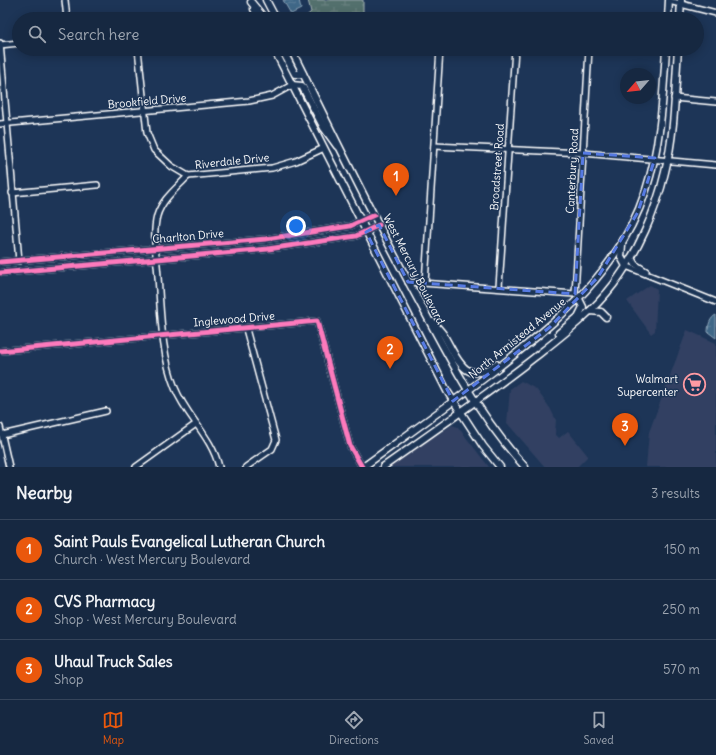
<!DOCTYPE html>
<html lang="en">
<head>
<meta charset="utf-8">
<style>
	:root { --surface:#162841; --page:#23344c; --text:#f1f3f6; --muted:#9ea6b1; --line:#35445a; --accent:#ea580c }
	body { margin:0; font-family:Delius,sans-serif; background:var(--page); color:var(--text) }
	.compass { position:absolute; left:620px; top:68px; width:36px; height:36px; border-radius:50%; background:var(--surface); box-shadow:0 2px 10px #0003; rotate:242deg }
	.you { position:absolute; left:296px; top:226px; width:14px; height:14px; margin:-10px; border:3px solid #fff; border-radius:50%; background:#1a73e8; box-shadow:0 0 0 6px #1a73e833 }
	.badge { display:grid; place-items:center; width:26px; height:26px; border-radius:50%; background:var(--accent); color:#fff; font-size:13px; font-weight:700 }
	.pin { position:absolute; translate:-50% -33px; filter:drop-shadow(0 1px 2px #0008) }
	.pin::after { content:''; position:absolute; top:21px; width:14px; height:12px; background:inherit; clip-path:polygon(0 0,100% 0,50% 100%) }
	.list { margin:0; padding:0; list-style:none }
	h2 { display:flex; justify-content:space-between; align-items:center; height:52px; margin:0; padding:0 16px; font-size:17px }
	h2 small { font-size:13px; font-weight:400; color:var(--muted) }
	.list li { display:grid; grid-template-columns:26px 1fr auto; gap:12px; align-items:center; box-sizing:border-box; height:60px; padding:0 16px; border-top:1px solid var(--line) }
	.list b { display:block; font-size:15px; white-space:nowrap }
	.list p { margin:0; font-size:13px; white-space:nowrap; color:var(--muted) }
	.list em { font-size:13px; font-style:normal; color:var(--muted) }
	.icon { flex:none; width:22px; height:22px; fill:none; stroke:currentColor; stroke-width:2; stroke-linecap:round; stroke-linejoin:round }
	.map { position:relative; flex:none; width:716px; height:467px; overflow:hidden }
	.search { position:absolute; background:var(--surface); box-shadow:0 2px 10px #0003; left:12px; right:12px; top:12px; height:44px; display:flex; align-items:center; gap:10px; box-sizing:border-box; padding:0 14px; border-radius:22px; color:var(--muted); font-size:15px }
	.sheet { height:232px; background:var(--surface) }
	nav { display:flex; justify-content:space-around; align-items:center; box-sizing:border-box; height:56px; border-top:1px solid var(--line); background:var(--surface); font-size:11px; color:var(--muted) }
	nav a { display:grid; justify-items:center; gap:2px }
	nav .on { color:var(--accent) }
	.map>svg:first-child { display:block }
	.built { fill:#314162 }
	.wetland { fill:url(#wetland-marsh); stroke:#a9b7b6 }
	.water { fill:url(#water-ripples); stroke:#8ca4b8 }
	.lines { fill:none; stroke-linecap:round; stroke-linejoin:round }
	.minor-casing { stroke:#fff; stroke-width:8 }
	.major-casing { stroke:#fff; stroke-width:9 }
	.minor { stroke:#1d3557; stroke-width:5 }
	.major { stroke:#1d3557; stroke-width:6 }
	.cycleway-casing { stroke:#1d3557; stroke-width:8 }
	.cycleway { stroke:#fd7abc; stroke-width:5 }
	.marked { fill:none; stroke:#567ae2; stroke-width:3; stroke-dasharray:8 5; stroke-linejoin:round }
	.labels { text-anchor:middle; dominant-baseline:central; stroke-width:3; stroke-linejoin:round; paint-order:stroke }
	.street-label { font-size:11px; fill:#fff; stroke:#1d3557 }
	.poi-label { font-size:11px; fill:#fff; stroke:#1d3557; text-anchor:end }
</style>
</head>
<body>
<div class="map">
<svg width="716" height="467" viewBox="0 0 716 467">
	<defs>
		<pattern id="wetland-marsh" width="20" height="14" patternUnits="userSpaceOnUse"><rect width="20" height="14" fill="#536f6d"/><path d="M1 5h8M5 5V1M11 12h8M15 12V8" fill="none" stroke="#6d8583"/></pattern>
		<pattern id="water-ripples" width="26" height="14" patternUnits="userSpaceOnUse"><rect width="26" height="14" fill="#406888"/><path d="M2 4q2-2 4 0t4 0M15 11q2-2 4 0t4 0" fill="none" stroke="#5d7f9a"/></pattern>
	</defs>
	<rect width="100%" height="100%" fill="#1d3557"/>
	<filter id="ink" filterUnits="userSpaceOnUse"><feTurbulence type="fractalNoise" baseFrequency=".025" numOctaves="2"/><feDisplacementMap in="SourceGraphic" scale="8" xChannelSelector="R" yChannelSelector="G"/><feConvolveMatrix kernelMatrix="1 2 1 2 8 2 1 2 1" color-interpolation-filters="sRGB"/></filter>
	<g filter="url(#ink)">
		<g class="built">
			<polygon points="650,285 657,289 655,331 651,334 627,301"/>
			<polygon points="687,330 716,343 716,467 646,467 649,432"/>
			<polygon points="521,381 536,389 550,408 556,420 555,434 559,438 568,431 588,456 577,467 545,467 507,423 510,389"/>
			<polygon points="452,425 458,427 489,467 388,467"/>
		</g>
		<polygon class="wetland" points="308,0 363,0 363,19 303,19 311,12"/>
		<g class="water">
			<polygon points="283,0 299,0 301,9 291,14"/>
			<path d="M 716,315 L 716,338 L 708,332 C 708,325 710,318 716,315 Z"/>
		</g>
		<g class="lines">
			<defs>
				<g id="minor">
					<polyline points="65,0 67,19"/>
					<polyline points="669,1 716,13"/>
					<polyline points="374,16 400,19"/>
					<polyline points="0,43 19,261"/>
					<polyline points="0,45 19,43"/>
					<polyline points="138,49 147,133 154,150 171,166 188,176 272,168 296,161 324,148"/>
					<polyline points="674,98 716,102"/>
					<polyline points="0,124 249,101 272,96 292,85"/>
					<polyline points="434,146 583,153 716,165"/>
					<path d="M 188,176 C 177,188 162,199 157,216 C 152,235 157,258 158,277 C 161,314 161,353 175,388 C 186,416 212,437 219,467"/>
					<polyline points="12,193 97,185"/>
					<polyline points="631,257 635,264 646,271"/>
					<polyline points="0,262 266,239 350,226 374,215"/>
					<polyline points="626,266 716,302"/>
					<polyline points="0,273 268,249 356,236 379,225"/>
					<polyline points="408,282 575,294 589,49"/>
					<polyline points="425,283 440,49"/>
					<polyline points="499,287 515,49"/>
					<polyline points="0,351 317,321 350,446 362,467"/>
					<polyline points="0,427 9,467"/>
					<polyline points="2,435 106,411"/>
					<polyline points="136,467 196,424"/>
					<polyline points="246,467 272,449 276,440 246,329"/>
				</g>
				<g id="major">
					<polyline points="266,0 276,19"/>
					<polyline points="251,2 265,19"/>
					<polyline points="254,9 259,19"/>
					<polyline points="668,19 669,0"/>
					<polyline points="680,19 681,0"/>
					<polyline points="274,49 447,391 483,446 500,467"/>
					<polyline points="282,49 295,74 303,74"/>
					<path d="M 291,49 C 333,134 375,221 421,305 C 451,362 481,419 525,467"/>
					<polyline points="292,85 302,86 324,128 337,146"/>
					<polyline points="622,245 621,257 626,266"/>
					<polyline points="590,311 601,312 606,317"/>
					<path d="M 433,322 C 436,326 440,330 443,334 C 456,355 464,388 496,364"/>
					<polyline points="559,333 578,317 583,307 579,299"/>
					<path d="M 363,467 C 407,435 452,403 495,370 C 560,319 620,271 646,190 C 661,144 663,96 666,49"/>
					<path d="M 383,467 C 434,431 485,396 535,357 C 563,335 592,313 614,284 C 638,252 656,211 665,172 C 675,132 675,90 678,49"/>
				</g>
			</defs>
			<use href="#minor" class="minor-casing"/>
			<use href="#major" class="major-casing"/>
			<use href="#minor" class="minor"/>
			<use href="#major" class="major"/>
			<defs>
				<g id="cycleway">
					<polyline points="0,262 266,239 350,226 374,215"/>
					<polyline points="0,273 268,249 356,236 379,225"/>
					<polyline points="0,351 317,321 350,446 362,467"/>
				</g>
			</defs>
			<use href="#cycleway" class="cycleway-casing"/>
			<use href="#cycleway" class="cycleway"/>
		</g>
	</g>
	<path class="marked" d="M 583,153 L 655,158 L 638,212 L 598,277 L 550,327 L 453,401 L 366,232 L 379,225 L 408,282 L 575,294 Z"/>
	<defs>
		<symbol id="supermarket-ring" viewBox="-11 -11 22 22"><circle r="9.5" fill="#1d3557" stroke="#ff9aa2" stroke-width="1.5"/><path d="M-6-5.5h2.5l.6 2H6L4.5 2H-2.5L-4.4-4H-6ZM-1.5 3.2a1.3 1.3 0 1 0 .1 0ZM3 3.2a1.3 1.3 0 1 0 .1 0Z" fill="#ff9aa2"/></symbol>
	</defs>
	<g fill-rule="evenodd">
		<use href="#supermarket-ring" x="682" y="372" width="25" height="25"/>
	</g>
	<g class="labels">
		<g class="street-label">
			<text transform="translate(147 101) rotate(-5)">Brookfield Drive</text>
			<text transform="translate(232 161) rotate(-6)">Riverdale Drive</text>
			<text transform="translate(497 167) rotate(-86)">Broadstreet Road</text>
			<text transform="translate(572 171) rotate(-87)">Canterbury Road</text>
			<text transform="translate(188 236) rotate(-5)">Charlton Drive</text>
			<text transform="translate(414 269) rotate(63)">West Mercury Boulevard</text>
			<text transform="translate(234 319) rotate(-5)">Inglewood Drive</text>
			<text transform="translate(517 338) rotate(-39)">North Armistead Avenue</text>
		</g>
		<g class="poi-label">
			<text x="678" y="379">Walmart<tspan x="678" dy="13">Supercenter</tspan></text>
		</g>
	</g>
</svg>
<svg class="compass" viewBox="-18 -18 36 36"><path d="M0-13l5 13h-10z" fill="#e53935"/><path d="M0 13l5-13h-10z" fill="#9ea6b1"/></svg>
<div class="you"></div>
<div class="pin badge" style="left:396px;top:196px">1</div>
<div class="pin badge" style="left:390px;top:369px">2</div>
<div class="pin badge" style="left:625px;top:446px">3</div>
<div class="search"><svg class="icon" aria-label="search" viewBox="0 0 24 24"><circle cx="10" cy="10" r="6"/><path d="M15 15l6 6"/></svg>Search here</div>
</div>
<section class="sheet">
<h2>Nearby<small>3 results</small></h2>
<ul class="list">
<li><span class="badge">1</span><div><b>Saint Pauls Evangelical Lutheran Church</b><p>Church · West Mercury Boulevard</p></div><em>150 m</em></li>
<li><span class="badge">2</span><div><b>CVS Pharmacy</b><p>Shop · West Mercury Boulevard</p></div><em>250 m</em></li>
<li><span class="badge">3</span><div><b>Uhaul Truck Sales</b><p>Shop</p></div><em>570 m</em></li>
</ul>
</section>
<nav>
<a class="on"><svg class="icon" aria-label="map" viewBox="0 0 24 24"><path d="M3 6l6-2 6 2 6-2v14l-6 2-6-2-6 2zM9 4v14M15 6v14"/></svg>Map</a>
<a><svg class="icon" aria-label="directions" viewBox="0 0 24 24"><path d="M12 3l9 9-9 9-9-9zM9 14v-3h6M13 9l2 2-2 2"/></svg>Directions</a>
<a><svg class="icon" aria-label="saved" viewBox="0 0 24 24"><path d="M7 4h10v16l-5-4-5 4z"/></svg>Saved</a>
</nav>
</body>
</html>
